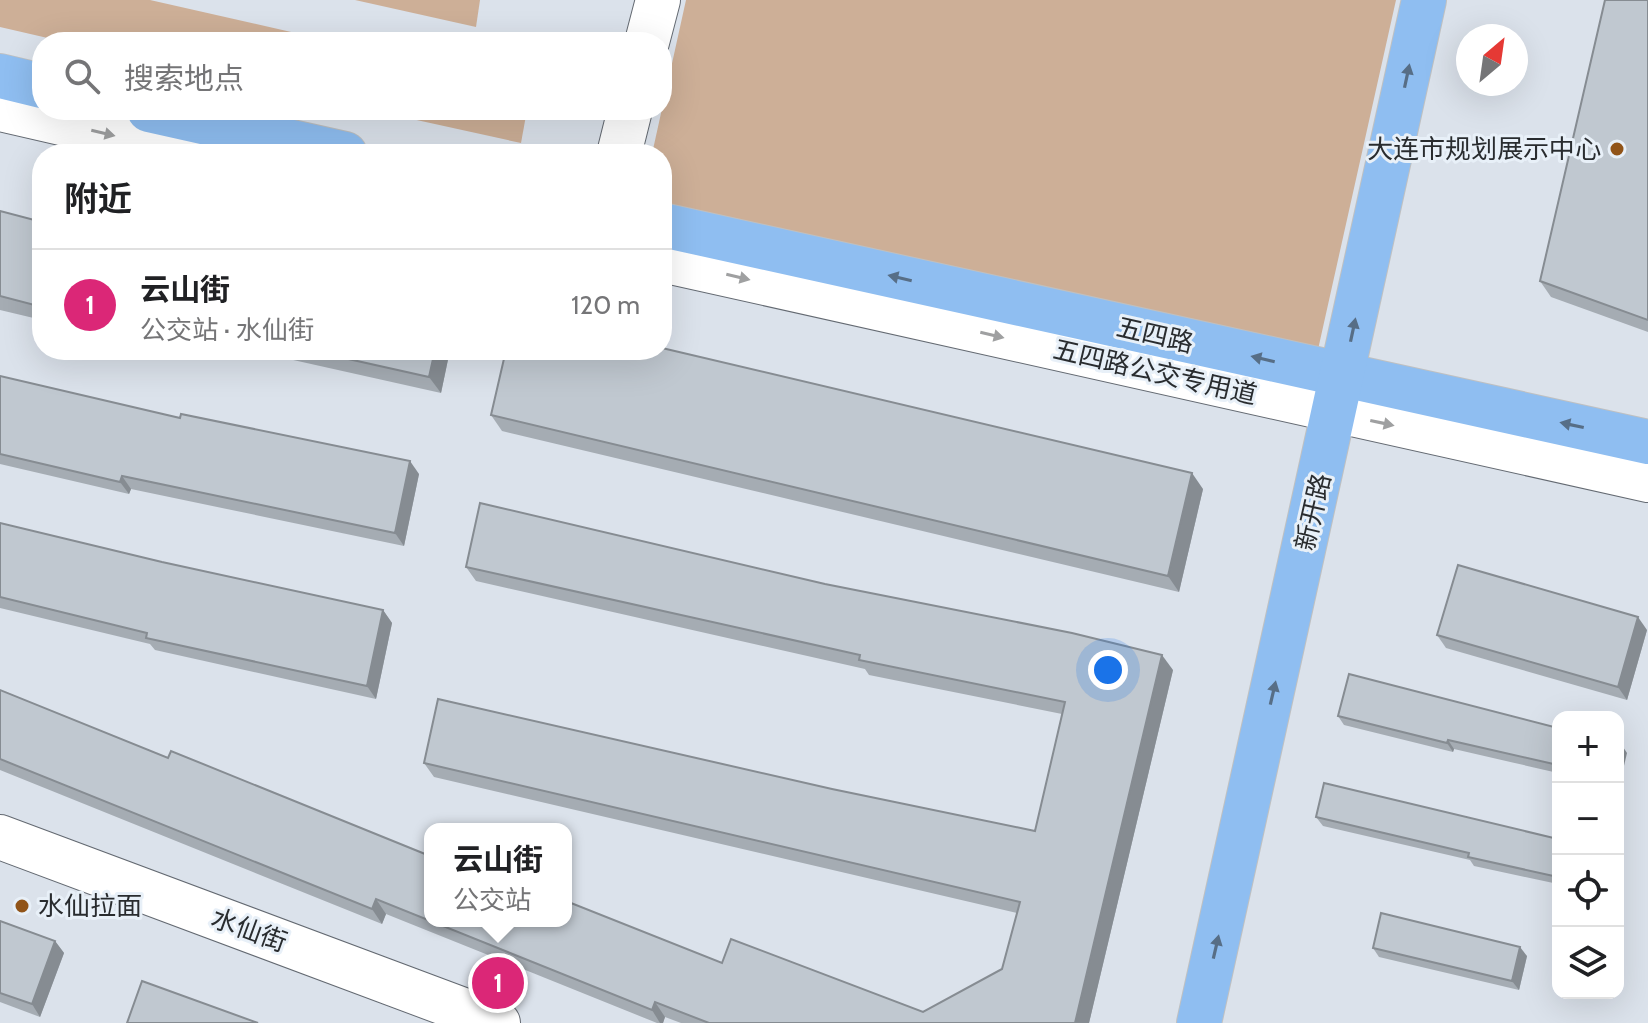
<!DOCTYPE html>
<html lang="zh">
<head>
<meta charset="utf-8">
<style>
	:root { --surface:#fff; --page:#f2f2f2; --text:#202124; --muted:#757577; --line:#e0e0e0; --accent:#db2777 }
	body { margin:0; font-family:Cabin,"Noto Sans SC",sans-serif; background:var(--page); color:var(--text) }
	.controls { position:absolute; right:24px; bottom:24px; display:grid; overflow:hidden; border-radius:16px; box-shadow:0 8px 32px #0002 }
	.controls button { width:72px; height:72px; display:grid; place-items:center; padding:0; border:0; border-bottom:2px solid var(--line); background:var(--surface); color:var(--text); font:40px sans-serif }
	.compass { position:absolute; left:1456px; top:24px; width:72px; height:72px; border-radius:50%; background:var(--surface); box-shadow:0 8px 32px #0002; rotate:29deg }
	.you { position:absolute; left:1108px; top:670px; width:28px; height:28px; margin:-20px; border:6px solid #fff; border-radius:50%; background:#1a73e8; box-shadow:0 0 0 12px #1a73e833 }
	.badge { display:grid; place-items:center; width:52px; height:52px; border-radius:50%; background:var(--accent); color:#fff; font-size:26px; font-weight:700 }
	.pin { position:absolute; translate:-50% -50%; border:4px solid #fff; box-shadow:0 2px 8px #0006 }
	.popup { position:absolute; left:424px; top:823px; width:148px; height:104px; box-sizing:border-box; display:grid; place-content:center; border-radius:16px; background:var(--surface); filter:drop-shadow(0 2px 6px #0005); font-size:26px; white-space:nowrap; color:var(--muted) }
	.popup b { font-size:30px; color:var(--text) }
	.popup::after { content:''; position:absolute; left:50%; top:100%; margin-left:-16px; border:16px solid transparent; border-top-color:var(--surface) }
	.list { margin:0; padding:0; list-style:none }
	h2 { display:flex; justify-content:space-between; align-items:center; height:104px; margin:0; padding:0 32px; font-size:34px }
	h2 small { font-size:26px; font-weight:400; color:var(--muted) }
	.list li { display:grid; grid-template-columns:52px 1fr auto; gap:24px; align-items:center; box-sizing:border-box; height:112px; padding:0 32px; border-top:2px solid var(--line) }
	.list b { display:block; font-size:30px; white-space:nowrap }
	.list p { margin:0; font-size:26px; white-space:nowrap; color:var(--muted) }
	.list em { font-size:26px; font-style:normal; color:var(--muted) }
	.icon { flex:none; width:44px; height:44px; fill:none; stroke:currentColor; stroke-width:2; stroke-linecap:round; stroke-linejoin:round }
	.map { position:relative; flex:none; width:1648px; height:1023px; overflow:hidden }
	.search { position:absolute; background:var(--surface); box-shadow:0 8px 32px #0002; left:32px; top:32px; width:640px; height:88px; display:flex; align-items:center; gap:20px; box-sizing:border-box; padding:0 28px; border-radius:32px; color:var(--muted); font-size:30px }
	.panel { position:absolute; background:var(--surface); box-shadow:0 8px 32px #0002; left:32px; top:144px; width:640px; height:216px; border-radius:32px }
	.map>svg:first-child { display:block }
	.green { fill:#cdaf97 }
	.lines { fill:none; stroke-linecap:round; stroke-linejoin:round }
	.minor-casing { stroke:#646a72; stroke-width:46 }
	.major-casing { stroke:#bfc0c1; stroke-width:46 }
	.minor { stroke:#fff; stroke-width:44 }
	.major { stroke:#8fbef1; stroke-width:44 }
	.wall { fill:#a5acb3 }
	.shaded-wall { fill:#868c92 }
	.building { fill:#c0c8d0; stroke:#868c92; stroke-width:2 }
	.oneway { fill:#576e86 }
	.oneway2 { fill:#9fa0a1 }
	.poi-dot { fill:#915418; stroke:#e8f0f8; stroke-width:3 }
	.labels { text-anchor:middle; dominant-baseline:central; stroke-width:6; stroke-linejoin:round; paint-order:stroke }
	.poi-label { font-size:26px; fill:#292c2f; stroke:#e8f0f8; text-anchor:end }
	.street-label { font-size:26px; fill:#292c2f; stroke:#e8f0f8 }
</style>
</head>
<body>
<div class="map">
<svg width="1648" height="1023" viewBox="0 0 1648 1023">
	<rect width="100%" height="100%" fill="#dbe2eb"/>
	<g class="green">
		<polygon points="0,0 150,0 335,42 65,42 0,27"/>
		<polygon points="355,0 480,0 476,27"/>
		<polygon points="686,0 1396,0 1317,354 662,204 662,154 652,154"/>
		<polygon points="371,110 527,110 521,143"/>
	</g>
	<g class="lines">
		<defs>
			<g id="minor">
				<polyline points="647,42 658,0"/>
				<polyline points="0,109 196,154"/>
				<polyline points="619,154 630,110"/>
				<polyline points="662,260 1648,480"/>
				<polyline points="0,837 498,1023"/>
			</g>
			<g id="major">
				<polyline points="0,76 42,86"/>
				<polyline points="149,110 345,154"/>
				<polyline points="662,225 1648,442"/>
				<polyline points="1199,1023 1424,0"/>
			</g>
		</defs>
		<use href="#minor" class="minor-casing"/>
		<use href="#major" class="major-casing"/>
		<use href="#minor" class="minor"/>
		<use href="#major" class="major"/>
	</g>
	<g class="wall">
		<polygon points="1648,0 1648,332 1551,297 1540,281"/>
		<polygon points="0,211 42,222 42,320 0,310"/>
		<polygon points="248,350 450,350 441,393"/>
		<polygon points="0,376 419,474 404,546 131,489 129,494 0,464"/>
		<polygon points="491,415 1203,489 1179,592 502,431"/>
		<polygon points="0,523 162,562 383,610 392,623 376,699 155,650 150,644 0,608"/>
		<polygon points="466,567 1173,670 1089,1023 681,1023 665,1017 663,1023 657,1023 386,914 382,924 0,770 0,690 168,758 430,856 722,963 923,1012 1002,969 1017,913 434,777 424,763 832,789 1035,831 1062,714 869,675 865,669 476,581"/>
		<polygon points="1647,630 1627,700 1446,648 1437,635"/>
		<polygon points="1338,716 1558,728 1558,773 1454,749 1453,752 1344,725"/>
		<polygon points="1316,817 1558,839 1558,884 1474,866 1470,860 1323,826"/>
		<polygon points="0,921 55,941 64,953 40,1017 0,1002"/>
		<polygon points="1373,948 1527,956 1519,990 1379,957"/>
	</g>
	<g class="shaded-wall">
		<polygon points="435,350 450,350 441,393 429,377"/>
		<polygon points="410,461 419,474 404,546 395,533"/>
		<polygon points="1192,473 1203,489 1179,592 1168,576"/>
		<polygon points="122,476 131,489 129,494 120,482"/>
		<polygon points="383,610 392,623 376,699 367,686"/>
		<polygon points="1638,617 1647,630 1627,700 1618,687"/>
		<polygon points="1162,655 1173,670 1089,1023 1075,1023"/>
		<polygon points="1448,740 1454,749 1453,752 1447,743"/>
		<polygon points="1621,744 1627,753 1619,787 1618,785 1618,755"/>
		<polygon points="376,899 386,914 382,924 372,909"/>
		<polygon points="55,941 64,953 40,1017 32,1004"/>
		<polygon points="1520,947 1527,956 1519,990 1512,981"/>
		<polygon points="655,1002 665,1017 663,1023 660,1023 652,1010"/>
	</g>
	<g class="building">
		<polygon points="1605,0 1648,0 1648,320 1540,281"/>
		<polygon points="0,211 42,222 42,307 0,296"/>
		<polygon points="662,348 1192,473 1168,576 491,415 506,350 662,350"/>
		<polygon points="308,350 435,350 429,377"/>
		<polygon points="0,376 180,418 181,414 410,461 395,533 122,476 120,482 0,454"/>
		<polygon points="480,503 825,584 1072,633 1162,655 1075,1023 709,1023 655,1002 652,1010 376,899 372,909 0,759 0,690 168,758 171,751 430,856 430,921 566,921 566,901 722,963 731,939 923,1012 1002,969 1020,902 424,763 438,699 832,789 1035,831 1065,702 859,660 860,655 466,567"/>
		<polygon points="0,523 162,562 383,610 367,686 146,638 147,633 0,597"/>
		<polygon points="1458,565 1638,617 1618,687 1437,635"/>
		<polygon points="1349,674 1558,728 1558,765 1448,740 1447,743 1338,716"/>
		<polygon points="1324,783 1558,839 1558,877 1468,857 1469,853 1316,817"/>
		<polygon points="1381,913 1520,947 1512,981 1373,948"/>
		<polygon points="0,921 55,941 32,1004 0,993"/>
		<polygon points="142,981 258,1023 127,1023"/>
	</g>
	<defs><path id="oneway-solid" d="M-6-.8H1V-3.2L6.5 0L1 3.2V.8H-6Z" transform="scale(2)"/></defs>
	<g class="oneway">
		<use href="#oneway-solid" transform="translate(1407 76) rotate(-78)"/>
		<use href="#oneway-solid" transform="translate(900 278) rotate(-167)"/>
		<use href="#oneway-solid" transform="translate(1353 330) rotate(-78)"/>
		<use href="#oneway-solid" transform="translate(1263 359) rotate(-167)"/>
		<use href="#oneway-solid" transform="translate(1572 425) rotate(-168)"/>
		<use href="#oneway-solid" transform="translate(1273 693) rotate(-77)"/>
		<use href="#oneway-solid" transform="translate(1216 947) rotate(-77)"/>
	</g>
	<g class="oneway2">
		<use href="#oneway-solid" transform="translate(103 133) rotate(13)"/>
		<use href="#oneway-solid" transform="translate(738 277) rotate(13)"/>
		<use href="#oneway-solid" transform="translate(992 335) rotate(13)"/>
		<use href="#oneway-solid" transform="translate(1382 423) rotate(12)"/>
	</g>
	<g class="poi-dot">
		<circle cx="1617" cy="149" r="8"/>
		<circle cx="22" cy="906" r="8"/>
	</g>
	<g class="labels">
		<g class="poi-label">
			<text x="1601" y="149">大连市规划展示中心</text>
			<text x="38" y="906" text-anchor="start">水仙拉面</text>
		</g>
		<g class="street-label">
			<text transform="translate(1155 335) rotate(13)">五四路</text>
			<text transform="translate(1155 372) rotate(13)">五四路公交专用道</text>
			<text transform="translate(1313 512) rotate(-77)">新开路</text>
			<text transform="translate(249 930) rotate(20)">水仙街</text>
		</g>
	</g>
</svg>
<div class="controls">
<button>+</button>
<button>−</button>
<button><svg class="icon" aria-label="locate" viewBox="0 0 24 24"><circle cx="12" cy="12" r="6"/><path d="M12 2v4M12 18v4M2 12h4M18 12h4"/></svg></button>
<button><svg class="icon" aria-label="layers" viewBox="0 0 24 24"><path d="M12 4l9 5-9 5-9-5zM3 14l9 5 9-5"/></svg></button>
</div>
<svg class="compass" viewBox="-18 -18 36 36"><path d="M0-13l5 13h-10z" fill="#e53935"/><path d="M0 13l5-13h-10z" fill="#757577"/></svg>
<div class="you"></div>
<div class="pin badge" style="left:498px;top:983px">1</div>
<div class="popup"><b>云山街</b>公交站</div>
<div class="search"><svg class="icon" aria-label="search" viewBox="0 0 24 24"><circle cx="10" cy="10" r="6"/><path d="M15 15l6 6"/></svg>搜索地点</div>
<section class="panel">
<h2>附近<small></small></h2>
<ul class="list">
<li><span class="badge">1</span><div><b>云山街</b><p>公交站 · 水仙街</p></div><em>120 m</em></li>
</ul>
</section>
</div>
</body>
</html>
